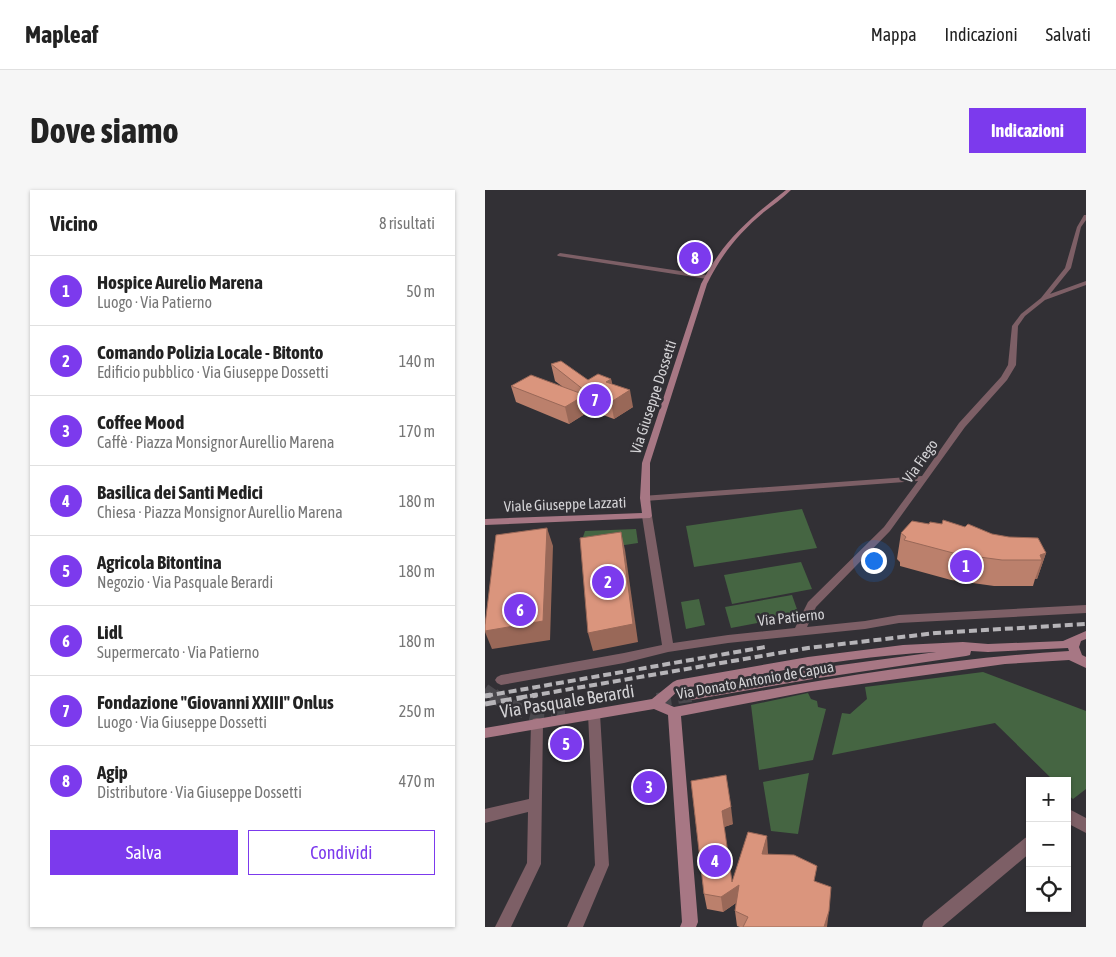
<!DOCTYPE html>
<html lang="it">
<head>
<meta charset="utf-8">
<style>
	:root { --surface:#fff; --page:#f6f6f6; --text:#222; --muted:#767676; --line:#e0e0e0; --accent:#7c3aed }
	body { margin:0; font-family:"Asap Condensed",sans-serif; background:var(--page); color:var(--text) }
	.controls { position:absolute; right:15px; bottom:15px; display:grid; overflow:hidden; border-radius:0px; box-shadow:0 1px 4px #0004 }
	.controls button { width:45px; height:45px; display:grid; place-items:center; padding:0; border:0; border-bottom:1px solid var(--line); background:var(--surface); color:var(--text); font:25px sans-serif }
	.you { position:absolute; left:388px; top:370px; width:18px; height:18px; margin:-12px; border:4px solid #fff; border-radius:50%; background:#1a73e8; box-shadow:0 0 0 8px #1a73e833 }
	.badge { display:grid; place-items:center; width:32px; height:32px; border-radius:50%; background:var(--accent); color:#fff; font-size:16px; font-weight:700 }
	.pin { position:absolute; translate:-50% -50%; border:2px solid #fff; box-shadow:0 1px 5px #0006 }
	.list { margin:0; padding:0; list-style:none }
	h2 { display:flex; justify-content:space-between; align-items:center; height:65px; margin:0; padding:0 20px; font-size:21px }
	h2 small { font-size:16px; font-weight:400; color:var(--muted) }
	.list li { display:grid; grid-template-columns:32px 1fr auto; gap:15px; align-items:center; box-sizing:border-box; height:70px; padding:0 20px; border-top:1px solid var(--line) }
	.list b { display:block; font-size:19px; white-space:nowrap }
	.list p { margin:0; font-size:16px; white-space:nowrap; color:var(--muted) }
	.list em { font-size:16px; font-style:normal; color:var(--muted) }
	.actions { display:flex; gap:10px; padding:15px 20px }
	.actions a { flex:1; padding:11px 0; border:1px solid var(--accent); border-radius:0px; text-align:center; font-size:18px; color:var(--accent) }
	.actions .main { background:var(--accent); color:#fff }
	.icon { flex:none; width:28px; height:28px; fill:none; stroke:currentColor; stroke-width:2; stroke-linecap:round; stroke-linejoin:round }
	.map { position:relative; flex:none; width:601px; height:737px; overflow:hidden; border-radius:0px }
	header { display:flex; align-items:center; gap:30px; box-sizing:border-box; height:70px; padding:0 25px; background:var(--surface); border-bottom:1px solid var(--line) }
	header strong { font-size:24px }
	nav { display:flex; gap:28px; margin-inline-start:auto; font-size:18px }
	.intro { display:flex; align-items:center; justify-content:space-between; box-sizing:border-box; height:120px; padding:0 30px }
	h1 { margin:0; font-size:35px }
	.button { padding:12px 22px; border-radius:0px; background:var(--accent); color:#fff; font-size:18px; font-weight:700 }
	main { display:flex; gap:30px; padding:0 30px }
	aside { flex:1; background:var(--surface); border-radius:0px; box-shadow:0 1px 4px #0004 }
	.map>svg:first-child { display:block }
	.green { fill:#456542 }
	.lines { fill:none; stroke-linecap:round; stroke-linejoin:round }
	.secondary-tunnel-far1 { stroke:#4a484d; stroke-width:11; stroke-dasharray:11 5.5; stroke-linecap:butt }
	.secondary-tunnel { stroke:#4a484d; stroke-width:14; stroke-dasharray:14 7; stroke-linecap:butt }
	.street { fill:#7d5f66; fill-rule:evenodd }
	.secondary { fill:#a77784; fill-rule:evenodd }
	.rail-far1 { stroke:#b6b4b8; stroke-width:4; stroke-dasharray:8 4; stroke-linecap:butt }
	.rail { stroke:#b6b4b8; stroke-width:5; stroke-dasharray:11 5; stroke-linecap:butt }
	.wall { fill:#bb806c }
	.shaded-wall { fill:#996858 }
	.building { fill:#da957d; stroke:#996858 }
	.labels { text-anchor:middle; dominant-baseline:central; stroke-width:5; stroke-linejoin:round; paint-order:stroke }
	.street-label { font-size:15px; fill:#d3d2d5; stroke:#323035 }
	.near-street-label { font-size:18px; fill:#d3d2d5; stroke:#323035 }
</style>
</head>
<body>
<header>
<strong>Mapleaf</strong>
<nav><a>Mappa</a><a>Indicazioni</a><a>Salvati</a></nav>
</header>
<div class="intro"><h1>Dove siamo</h1><a class="button">Indicazioni</a></div>
<main>
<aside>
<h2>Vicino<small>8 risultati</small></h2>
<ul class="list">
<li><span class="badge">1</span><div><b>Hospice Aurelio Marena</b><p>Luogo · Via Patierno</p></div><em>50 m</em></li>
<li><span class="badge">2</span><div><b>Comando Polizia Locale - Bitonto</b><p>Edificio pubblico · Via Giuseppe Dossetti</p></div><em>140 m</em></li>
<li><span class="badge">3</span><div><b>Coffee Mood</b><p>Caffè · Piazza Monsignor Aurellio Marena</p></div><em>170 m</em></li>
<li><span class="badge">4</span><div><b>Basilica dei Santi Medici</b><p>Chiesa · Piazza Monsignor Aurellio Marena</p></div><em>180 m</em></li>
<li><span class="badge">5</span><div><b>Agricola Bitontina</b><p>Negozio · Via Pasquale Berardi</p></div><em>180 m</em></li>
<li><span class="badge">6</span><div><b>Lidl</b><p>Supermercato · Via Patierno</p></div><em>180 m</em></li>
<li><span class="badge">7</span><div><b>Fondazione &quot;Giovanni XXIII&quot; Onlus</b><p>Luogo · Via Giuseppe Dossetti</p></div><em>250 m</em></li>
<li><span class="badge">8</span><div><b>Agip</b><p>Distributore · Via Giuseppe Dossetti</p></div><em>470 m</em></li>
</ul>
<div class="actions"><a class="main">Salva</a><a>Condividi</a></div>
</aside>
<div class="map">
<svg width="601" height="737" viewBox="0 0 601 737">
	<rect width="100%" height="100%" fill="#323035"/>
	<g class="green">
		<polygon points="317,319 332,358 209,377 201,336"/>
		<polygon points="151,339 153,353 100,361 98,347 100,341"/>
		<polygon points="316,372 327,399 247,414 239,385"/>
		<polygon points="307,405 314,425 246,438 240,417"/>
		<polygon points="214,409 220,435 201,439 196,412"/>
		<polygon points="498,482 601,521 601,599 588,609 582,604 582,591 569,591 510,533 347,565 357,523 365,524 382,509 380,497"/>
		<polygon points="323,503 326,509 332,511 333,517 341,519 328,570 274,580 266,515"/>
		<polygon points="324,583 313,644 286,641 278,592"/>
	</g>
	<g class="lines">
		<g class="secondary-tunnel-far1">
			<polyline points="0,499 10,506"/>
			<polyline points="197,506 206,505"/>
		</g>
		<g class="secondary-tunnel">
			<path d="M 8,505 C 31,522 52,528 81,525"/>
			<polyline points="172,510 206,505"/>
		</g>
		<g class="street">
			<polygon points="599,25 601,25 601,30 596,37 586,78 565,104 601,91 601,95 560,110 540,126 533,136 531,175 522,190 480,237 405,341 331,417 322,437 380,431 414,425 601,415 601,423 414,433 380,439 243,453 183,462 139,473 16,495 12,493 10,490 12,487 16,485 139,463 177,455 157,326 162,323 167,326 188,453 243,445 310,438 323,412 399,337 433,291 160,311 155,308 157,306 437,286 474,233 516,187 523,175 527,136 536,124 556,108 580,78 592,37"/>
			<polygon points="75,63 222,85 225,87 222,89 73,66 72,65"/>
			<polygon points="109,519 113,520 115,524 124,675 98,737 82,737 110,675 103,524 105,520"/>
			<polygon points="52,528 56,529 58,533 56,674 26,737 10,737 42,673 43,622 0,633 0,619 44,609 46,533 48,529"/>
			<polygon points="584,619 601,628 601,643 582,633 582,620"/>
			<polygon points="545,646 545,663 457,737 437,737 439,731 540,648"/>
		</g>
		<g class="secondary">
			<path d="M 301,0 L 306,0 C 298,8 288,15 279,22 C 254,43 236,65 222,94 L 165,273 L 165,308 L 167,326 L 165,328 L 0,335 L 0,329 L 157,323 L 155,308 L 157,273 L 216,94 C 237,52 265,28 301,0 Z"/>
			<path d="M 601,441 L 601,449 L 596,451 L 594,457 L 597,465 L 601,467 L 601,478 L 584,470 L 520,474 L 326,501 L 196,526 L 213,732 L 211,737 L 195,737 L 197,732 L 183,525 L 169,519 L 0,548 L 0,538 L 167,509 L 188,492 L 192,490 L 323,467 L 418,455 L 478,452 L 503,454 L 578,451 ZM 583,458 L 584,461 C 451,469 320,492 189,517 L 180,513 L 195,499 C 280,484 365,466 451,462 L 334,478 L 206,500 L 202,501 L 200,505 L 202,509 L 206,510 L 334,488 L 481,466 L 485,465 L 486,461 L 503,462 Z"/>
		</g>
		<g class="rail-far1">
			<polyline points="0,506 280,457"/>
			<polyline points="45,506 323,458 451,443 601,434"/>
		</g>
		<g class="rail">
			<polyline points="0,506 6,505"/>
			<polyline points="0,514 52,505"/>
		</g>
	</g>
	<g class="wall">
		<polygon points="66,174 103,190 126,189 127,194 148,217 129,229 107,221 102,217 103,222 84,234 31,212 26,196 78,197 70,191"/>
		<polygon points="444,334 457,334 480,337 507,344 561,363 552,389 550,389 548,396 509,396 466,390 415,376 415,372 412,369 416,343"/>
		<polygon points="206,591 248,634 239,637 247,692 283,663 283,664 331,692 342,736 342,737 255,737 252,736 250,721 251,713 238,722 222,719 219,704"/>
	</g>
	<g class="shaded-wall">
		<polygon points="126,189 129,205 121,192"/>
		<polygon points="145,200 148,217 129,229 126,212"/>
		<polygon points="100,205 103,222 84,234 80,217"/>
		<polygon points="62,338 68,356 65,450 7,459 0,442 0,441"/>
		<polygon points="136,342 140,360 153,452 108,461 103,443"/>
		<polygon points="561,363 552,389 550,389 557,370 555,365"/>
		<polygon points="246,617 248,634 239,637 237,621"/>
		<polygon points="282,646 283,663 278,679 277,664"/>
		<polygon points="254,695 255,710 238,722 236,707"/>
		<polygon points="344,721 342,737 339,737"/>
	</g>
	<g class="building">
		<polygon points="76,171 103,190 113,184 126,189 121,192 145,200 126,212 104,204 66,174"/>
		<polygon points="46,185 100,205 80,217 26,196"/>
		<polygon points="458,330 480,337 483,334 507,344 524,347 553,348 561,363 555,365 557,370 517,370 472,364 419,350 421,347 416,343 427,331 444,334 445,332 457,334"/>
		<polygon points="62,338 58,431 0,441 0,435 11,345"/>
		<polygon points="136,342 148,434 103,443 95,348"/>
		<polygon points="241,585 246,617 237,621 247,692 263,642 282,646 277,664 309,665 332,676 329,691 346,697 344,721 339,737 258,737 263,727 250,721 254,695 236,707 219,704 206,591"/>
	</g>
	<g class="labels">
		<g class="street-label">
			<text transform="translate(168 207) rotate(-72)">Via Giuseppe Dossetti</text>
			<text transform="translate(435 271) rotate(-55)">Via Fiego</text>
			<text transform="translate(80 314) rotate(-2)">Viale Giuseppe Lazzati</text>
			<text transform="translate(306 427) rotate(-6)">Via Patierno</text>
			<text transform="translate(270 490) rotate(-10)">Via Donato Antonio de Capua</text>
		</g>
		<g class="near-street-label">
			<text transform="translate(82 511) rotate(-9)">Via Pasquale Berardi</text>
		</g>
	</g>
</svg>
<div class="controls">
<button>+</button>
<button>−</button>
<button><svg class="icon" aria-label="locate" viewBox="0 0 24 24"><circle cx="12" cy="12" r="6"/><path d="M12 2v4M12 18v4M2 12h4M18 12h4"/></svg></button>
</div>
<div class="you"></div>
<div class="pin badge" style="left:481px;top:376px">1</div>
<div class="pin badge" style="left:123px;top:392px">2</div>
<div class="pin badge" style="left:164px;top:597px">3</div>
<div class="pin badge" style="left:230px;top:671px">4</div>
<div class="pin badge" style="left:81px;top:554px">5</div>
<div class="pin badge" style="left:35px;top:420px">6</div>
<div class="pin badge" style="left:110px;top:210px">7</div>
<div class="pin badge" style="left:210px;top:68px">8</div>
</div>
</main>
</body>
</html>
